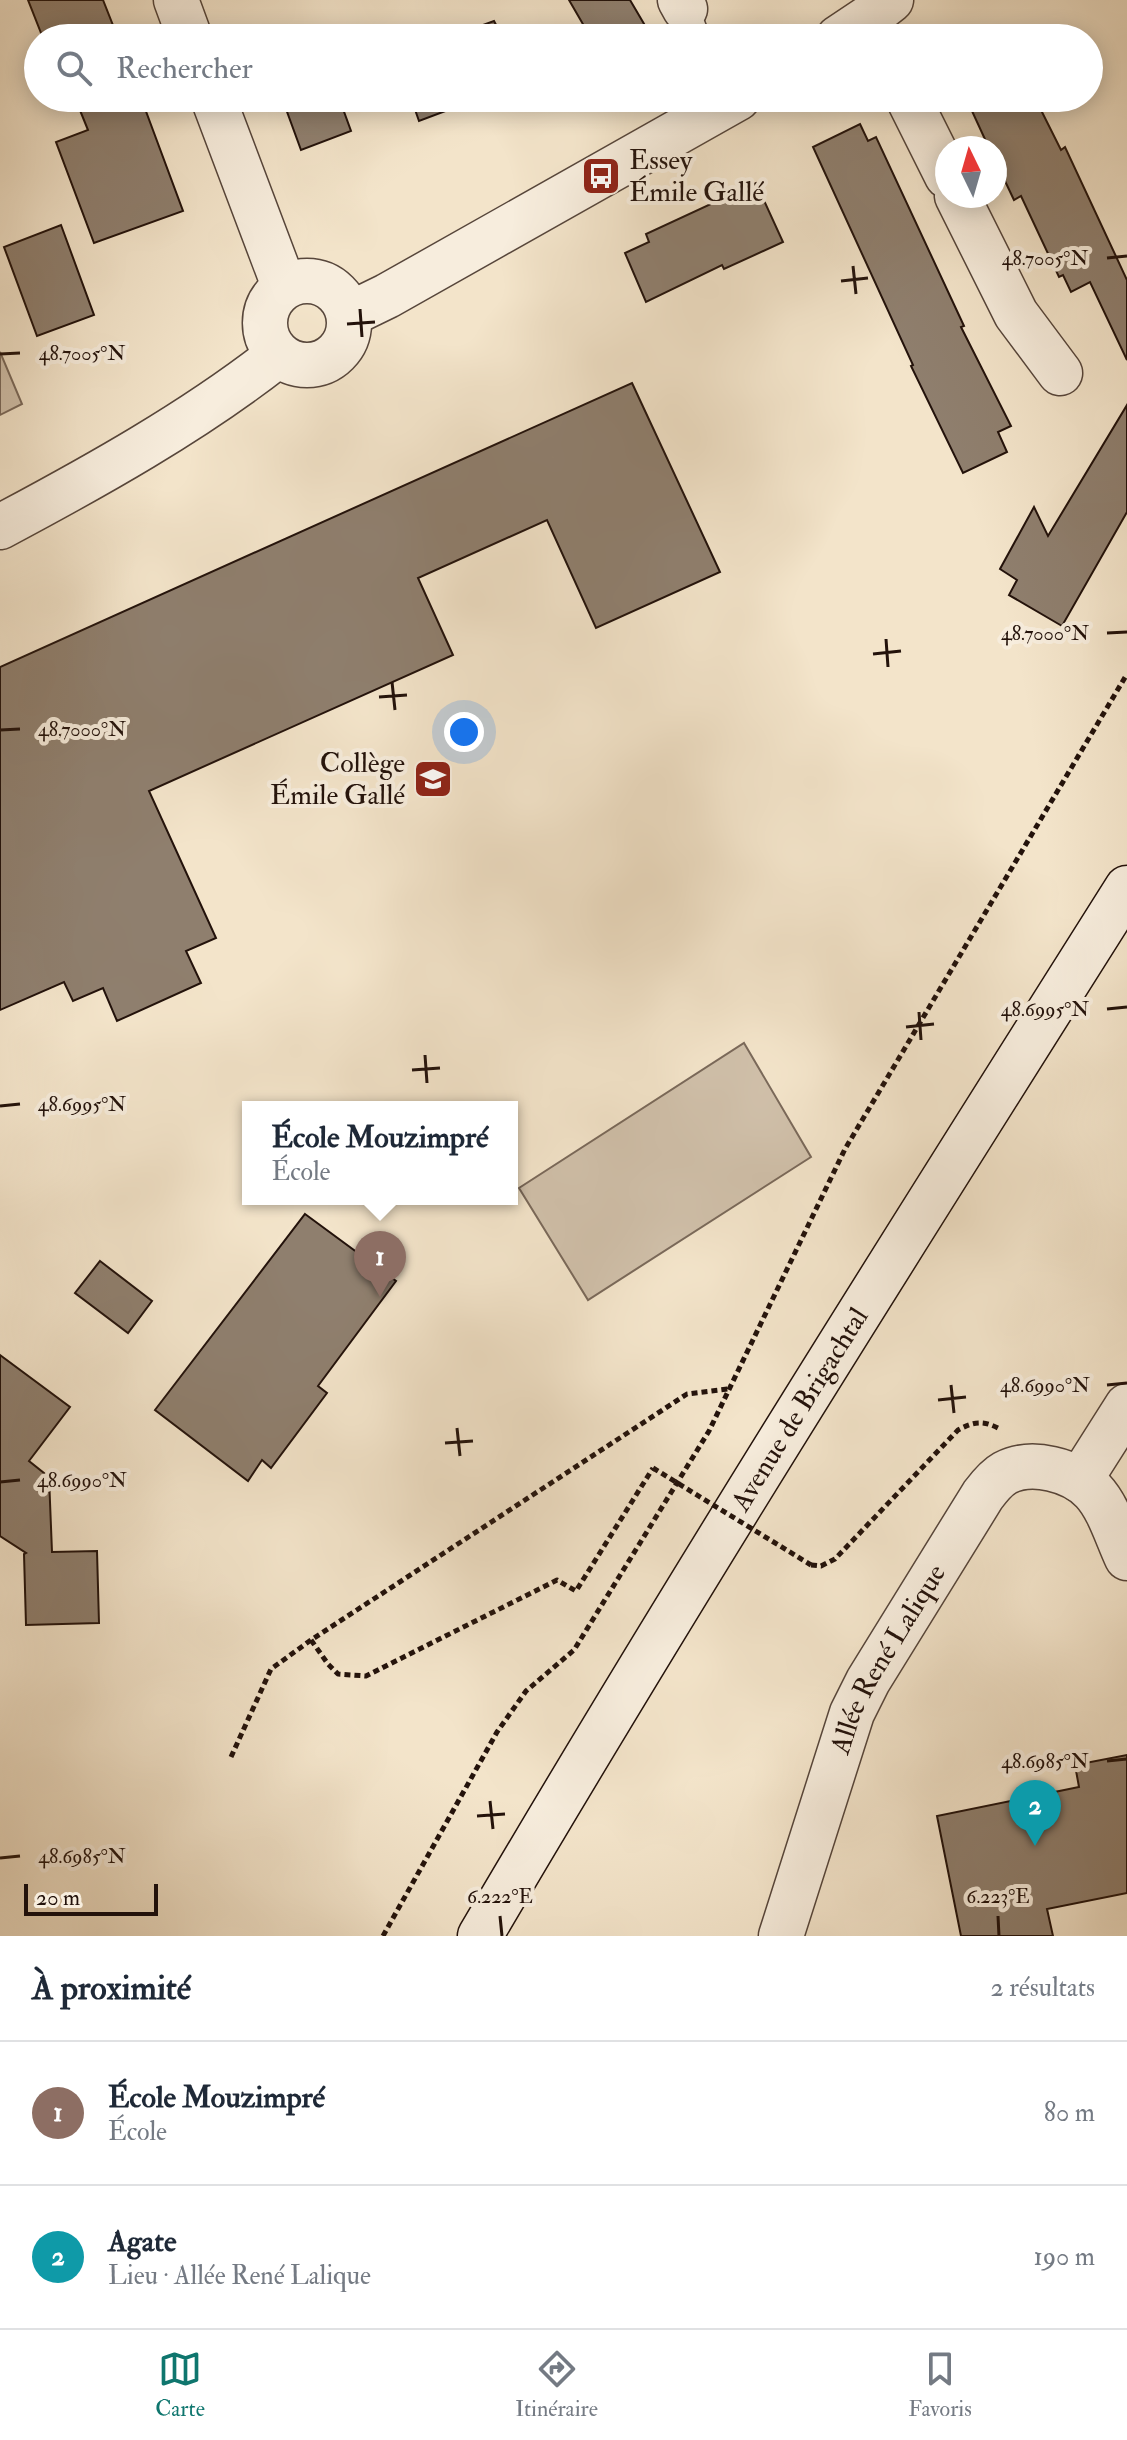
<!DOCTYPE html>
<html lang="fr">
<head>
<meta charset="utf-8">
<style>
	:root { --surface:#fff; --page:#f6f6f7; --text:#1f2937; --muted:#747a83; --line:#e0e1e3; --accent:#0f766e }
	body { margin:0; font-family:"IM FELL Double Pica",serif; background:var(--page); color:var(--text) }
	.compass { position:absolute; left:935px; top:136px; width:72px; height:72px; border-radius:50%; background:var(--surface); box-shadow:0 4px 20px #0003; rotate:355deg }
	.scale { position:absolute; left:24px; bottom:20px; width:134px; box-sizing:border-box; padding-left:8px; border:4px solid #23120b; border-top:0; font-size:22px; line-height:28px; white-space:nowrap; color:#23120b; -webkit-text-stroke:6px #f7eddd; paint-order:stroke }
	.you { position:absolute; left:464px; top:732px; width:28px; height:28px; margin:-20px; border:6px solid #fff; border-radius:50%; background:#1a73e8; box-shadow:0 0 0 12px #1a73e833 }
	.badge { display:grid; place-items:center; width:52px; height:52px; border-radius:50%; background:var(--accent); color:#fff; font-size:26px; font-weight:700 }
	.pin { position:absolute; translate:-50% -66px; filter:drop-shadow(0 2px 4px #0008) }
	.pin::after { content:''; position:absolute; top:42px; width:28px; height:24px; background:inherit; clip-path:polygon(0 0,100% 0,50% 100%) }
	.popup { position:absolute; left:242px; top:1101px; width:276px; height:104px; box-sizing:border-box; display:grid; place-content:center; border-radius:0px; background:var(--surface); filter:drop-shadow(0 2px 6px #0005); font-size:26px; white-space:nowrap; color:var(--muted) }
	.popup b { font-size:30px; color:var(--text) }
	.popup::after { content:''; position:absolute; left:50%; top:100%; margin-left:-16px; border:16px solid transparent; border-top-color:var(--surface) }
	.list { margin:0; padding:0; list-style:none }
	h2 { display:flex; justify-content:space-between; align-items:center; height:104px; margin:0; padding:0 32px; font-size:34px }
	h2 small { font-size:26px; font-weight:400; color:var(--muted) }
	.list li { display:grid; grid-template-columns:52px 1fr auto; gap:24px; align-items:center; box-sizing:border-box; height:144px; padding:0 32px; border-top:2px solid var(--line) }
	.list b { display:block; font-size:30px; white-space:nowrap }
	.list p { margin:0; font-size:26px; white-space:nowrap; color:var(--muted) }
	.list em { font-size:26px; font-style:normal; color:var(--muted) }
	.icon { flex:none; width:44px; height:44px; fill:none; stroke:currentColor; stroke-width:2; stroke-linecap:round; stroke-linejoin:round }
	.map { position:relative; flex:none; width:1127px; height:1936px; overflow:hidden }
	.search { position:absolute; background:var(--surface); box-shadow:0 4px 20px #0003; left:24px; right:24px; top:24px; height:88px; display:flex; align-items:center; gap:20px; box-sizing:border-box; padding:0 28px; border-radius:44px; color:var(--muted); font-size:30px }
	.sheet { height:392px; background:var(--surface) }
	nav { display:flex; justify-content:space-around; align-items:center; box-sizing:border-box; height:112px; border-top:2px solid var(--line); background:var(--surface); font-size:22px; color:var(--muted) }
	nav a { display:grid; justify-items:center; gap:4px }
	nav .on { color:var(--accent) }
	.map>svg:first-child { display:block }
	.green { fill:#d0c0aa; stroke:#7a695a; stroke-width:2 }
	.building { fill:#8f7f6e; stroke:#23120b; stroke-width:2 }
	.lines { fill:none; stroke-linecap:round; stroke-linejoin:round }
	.lane-casing { stroke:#57463b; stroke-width:29 }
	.street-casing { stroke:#57463b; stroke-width:47 }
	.secondary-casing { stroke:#23120b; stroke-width:47 }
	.path { stroke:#23120b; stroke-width:5; stroke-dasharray:6 4; stroke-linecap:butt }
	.lane { stroke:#f7eddd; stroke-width:26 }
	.street { stroke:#f7eddd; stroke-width:44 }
	.secondary { stroke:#f7eddd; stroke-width:44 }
	.path-bridge { stroke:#23120b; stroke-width:5; stroke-dasharray:6 4; stroke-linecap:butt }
	.ticks { fill:none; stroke:#23120b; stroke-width:3 }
	.labels { text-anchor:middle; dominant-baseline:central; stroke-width:8; stroke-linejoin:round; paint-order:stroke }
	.poi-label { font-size:28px; fill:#23120b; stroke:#f7eddd; text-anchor:start }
	.street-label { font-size:28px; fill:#23120b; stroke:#f7eddd }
	.ticks-label { font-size:20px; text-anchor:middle; fill:#23120b; stroke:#f7eddd; stroke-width:8; stroke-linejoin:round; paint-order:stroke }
</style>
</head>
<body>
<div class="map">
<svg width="1127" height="1936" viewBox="0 0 1127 1936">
	<rect width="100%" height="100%" fill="#f3e4ca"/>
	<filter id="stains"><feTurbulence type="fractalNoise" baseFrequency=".0025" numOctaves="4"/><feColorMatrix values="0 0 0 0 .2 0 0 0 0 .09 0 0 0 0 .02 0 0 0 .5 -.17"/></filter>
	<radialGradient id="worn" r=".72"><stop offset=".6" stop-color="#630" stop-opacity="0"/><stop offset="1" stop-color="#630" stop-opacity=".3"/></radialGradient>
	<g class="green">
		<polygon points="0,352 22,404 0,415"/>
		<polygon points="744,1043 811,1157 588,1300 519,1188"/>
	</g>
	<g class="building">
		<polygon points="28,0 103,0 118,38 43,38"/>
		<polygon points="569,0 630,0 650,34 639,38 591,38"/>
		<polygon points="494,21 503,38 447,38"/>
		<polygon points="75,98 141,98 183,211 94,243 56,142 88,130"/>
		<polygon points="282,98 339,98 351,131 301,150"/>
		<polygon points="411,98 480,98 419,121"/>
		<polygon points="966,98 1035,98 1061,150 1065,147 1127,280 1127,360 1090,282 1071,292 1063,275 1059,277 1021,196 1014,200 995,160 995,148 989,148"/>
		<polygon points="860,124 868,141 876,137 964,326 961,327 1011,426 998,432 1007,452 963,473 911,366 913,365 813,147"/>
		<polygon points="756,183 783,242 724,269 722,265 646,302 625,253 649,242 646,234"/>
		<polygon points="61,225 94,315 37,336 4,247"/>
		<polygon points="632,383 720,572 596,628 547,520 418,578 453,655 149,791 216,938 186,951 201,983 117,1021 103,988 73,1001 64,982 0,1010 0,667"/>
		<polygon points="1127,405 1127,512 1062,626 1009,595 1017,580 1000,569 1034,507 1048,536"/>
		<polygon points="305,1214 396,1281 318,1386 327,1393 271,1468 262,1460 248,1481 155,1410"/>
		<polygon points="100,1261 152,1301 128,1333 75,1293"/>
		<polygon points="0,1355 70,1407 29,1461 49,1477 52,1552 97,1551 99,1623 26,1625 24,1554 26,1553 0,1536"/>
		<polygon points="1127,1755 1127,1893 1047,1909 1053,1936 961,1936 937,1816 1079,1787 1075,1765"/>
	</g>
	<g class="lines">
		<defs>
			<polyline id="lane" points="685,9 697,38"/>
			<g id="street">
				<polyline points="176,0 190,38"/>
				<polyline points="680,0 685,9"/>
				<polyline points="838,38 868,18 891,0"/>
				<polyline points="213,98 284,286"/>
				<polyline points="908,98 947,176"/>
				<polyline points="957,196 1016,314 1060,373"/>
				<circle cx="307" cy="323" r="42"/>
				<polyline points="350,314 387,296 738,98"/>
				<path d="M 0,527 C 94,477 193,422 277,356"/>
				<polyline points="1080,1480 1127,1406"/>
				<path id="s1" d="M 781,1936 L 852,1713 L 868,1681 L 983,1495 C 989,1487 996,1478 1005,1473 C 1032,1459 1073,1470 1093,1491 C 1109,1508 1117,1537 1127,1558"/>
			</g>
			<g id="secondary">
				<path id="s2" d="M 480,1936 C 688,1582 908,1235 1127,888"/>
			</g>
		</defs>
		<use href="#lane" class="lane-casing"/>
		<use href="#street" class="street-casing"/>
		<use href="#secondary" class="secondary-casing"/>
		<g class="path">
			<path d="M 811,1565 L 821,1566 L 835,1559 L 958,1430 C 973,1422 982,1420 998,1428"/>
			<polyline points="311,1640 328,1664 338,1674 366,1676 557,1580 576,1591 653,1468"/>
			<polyline points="231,1757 271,1669 311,1640 687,1394 728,1389"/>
			<polyline points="383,1936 497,1732 526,1691 574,1650 709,1431 845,1149 1127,674"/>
		</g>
		<use href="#lane" class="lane"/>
		<use href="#street" class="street"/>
		<use href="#secondary" class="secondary"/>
		<polyline class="path-bridge" points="653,1468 811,1565"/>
	</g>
	<path class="ticks" d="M 1107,258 L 1127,256M 853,266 L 856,294M 841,281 L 868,278M 360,309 L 362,337M 347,324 L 375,322M 0,354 L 20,353M 1107,633 L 1127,632M 886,639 L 888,667M 873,654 L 901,651M 392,682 L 395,710M 379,697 L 407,695M 0,730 L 20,729M 1107,1009 L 1127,1007M 919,1012 L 921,1040M 906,1027 L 934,1024M 425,1055 L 427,1083M 412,1070 L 440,1068M 0,1106 L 20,1104M 951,1385 L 954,1413M 1107,1385 L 1127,1383M 938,1400 L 966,1397M 457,1428 L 460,1456M 445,1443 L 473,1441M 0,1482 L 20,1480M 1107,1761 L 1127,1759M 490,1801 L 493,1829M 477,1816 L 505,1814M 0,1858 L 20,1856M 500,1916 L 502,1936M 998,1916 L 999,1936"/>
	<defs>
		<symbol id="bus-square" viewBox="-11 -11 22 22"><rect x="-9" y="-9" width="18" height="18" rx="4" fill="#8f2418" stroke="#f7eddd"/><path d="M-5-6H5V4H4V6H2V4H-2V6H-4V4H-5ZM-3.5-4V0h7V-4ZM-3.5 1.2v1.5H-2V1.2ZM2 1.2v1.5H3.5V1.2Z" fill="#fff"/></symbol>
		<symbol id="school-square" viewBox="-11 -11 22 22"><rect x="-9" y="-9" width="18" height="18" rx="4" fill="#8f2418" stroke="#f7eddd"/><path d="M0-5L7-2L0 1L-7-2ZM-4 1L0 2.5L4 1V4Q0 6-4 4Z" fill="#fff"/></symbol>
	</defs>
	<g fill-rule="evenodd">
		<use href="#bus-square" x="579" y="154" width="44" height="44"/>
		<use href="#school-square" x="411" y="757" width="44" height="44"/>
	</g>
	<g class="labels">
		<g class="poi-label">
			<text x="629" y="160">Essey<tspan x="629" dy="32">Émile Gallé</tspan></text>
			<text x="405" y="763" text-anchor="end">Collège<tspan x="405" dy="32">Émile Gallé</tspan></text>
		</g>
		<g class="street-label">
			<text stroke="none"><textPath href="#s2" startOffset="616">Avenue de Brigachtal</textPath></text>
			<text stroke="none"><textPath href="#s1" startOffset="298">Allée René Lalique</textPath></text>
		</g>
	</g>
	<g class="ticks-label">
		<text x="1045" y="265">48.7005°N</text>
		<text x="82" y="360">48.7005°N</text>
		<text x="1045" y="640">48.7000°N</text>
		<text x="82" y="736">48.7000°N</text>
		<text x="1045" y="1016">48.6995°N</text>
		<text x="82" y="1111">48.6995°N</text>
		<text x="1045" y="1392">48.6990°N</text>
		<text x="82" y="1487">48.6990°N</text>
		<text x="1045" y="1768">48.6985°N</text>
		<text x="82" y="1863">48.6985°N</text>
		<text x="500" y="1903">6.222°E</text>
		<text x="998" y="1903">6.223°E</text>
	</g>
	<rect width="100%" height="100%" filter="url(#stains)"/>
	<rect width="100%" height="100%" fill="url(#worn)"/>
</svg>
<svg class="compass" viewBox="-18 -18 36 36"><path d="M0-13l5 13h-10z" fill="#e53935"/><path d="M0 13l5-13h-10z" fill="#747a83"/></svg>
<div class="scale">20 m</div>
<div class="you"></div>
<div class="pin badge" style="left:380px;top:1297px;background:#8d6e63">1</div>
<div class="popup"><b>École Mouzimpré</b>École</div>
<div class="pin badge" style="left:1035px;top:1846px;background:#0f9aa8">2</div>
<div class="search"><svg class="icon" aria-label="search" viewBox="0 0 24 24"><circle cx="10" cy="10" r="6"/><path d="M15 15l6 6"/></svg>Rechercher</div>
</div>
<section class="sheet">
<h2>À proximité<small>2 résultats</small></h2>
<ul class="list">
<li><span class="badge" style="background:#8d6e63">1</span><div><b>École Mouzimpré</b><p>École</p></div><em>80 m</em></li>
<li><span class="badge" style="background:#0f9aa8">2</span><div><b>Agate</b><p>Lieu · Allée René Lalique</p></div><em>190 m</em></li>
</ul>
</section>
<nav>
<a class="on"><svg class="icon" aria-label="map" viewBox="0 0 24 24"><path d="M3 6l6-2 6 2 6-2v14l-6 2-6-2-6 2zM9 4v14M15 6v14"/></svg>Carte</a>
<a><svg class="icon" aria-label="directions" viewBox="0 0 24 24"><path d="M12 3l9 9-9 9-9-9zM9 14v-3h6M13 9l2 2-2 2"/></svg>Itinéraire</a>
<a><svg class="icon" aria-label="saved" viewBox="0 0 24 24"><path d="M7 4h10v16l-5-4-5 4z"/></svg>Favoris</a>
</nav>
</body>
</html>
